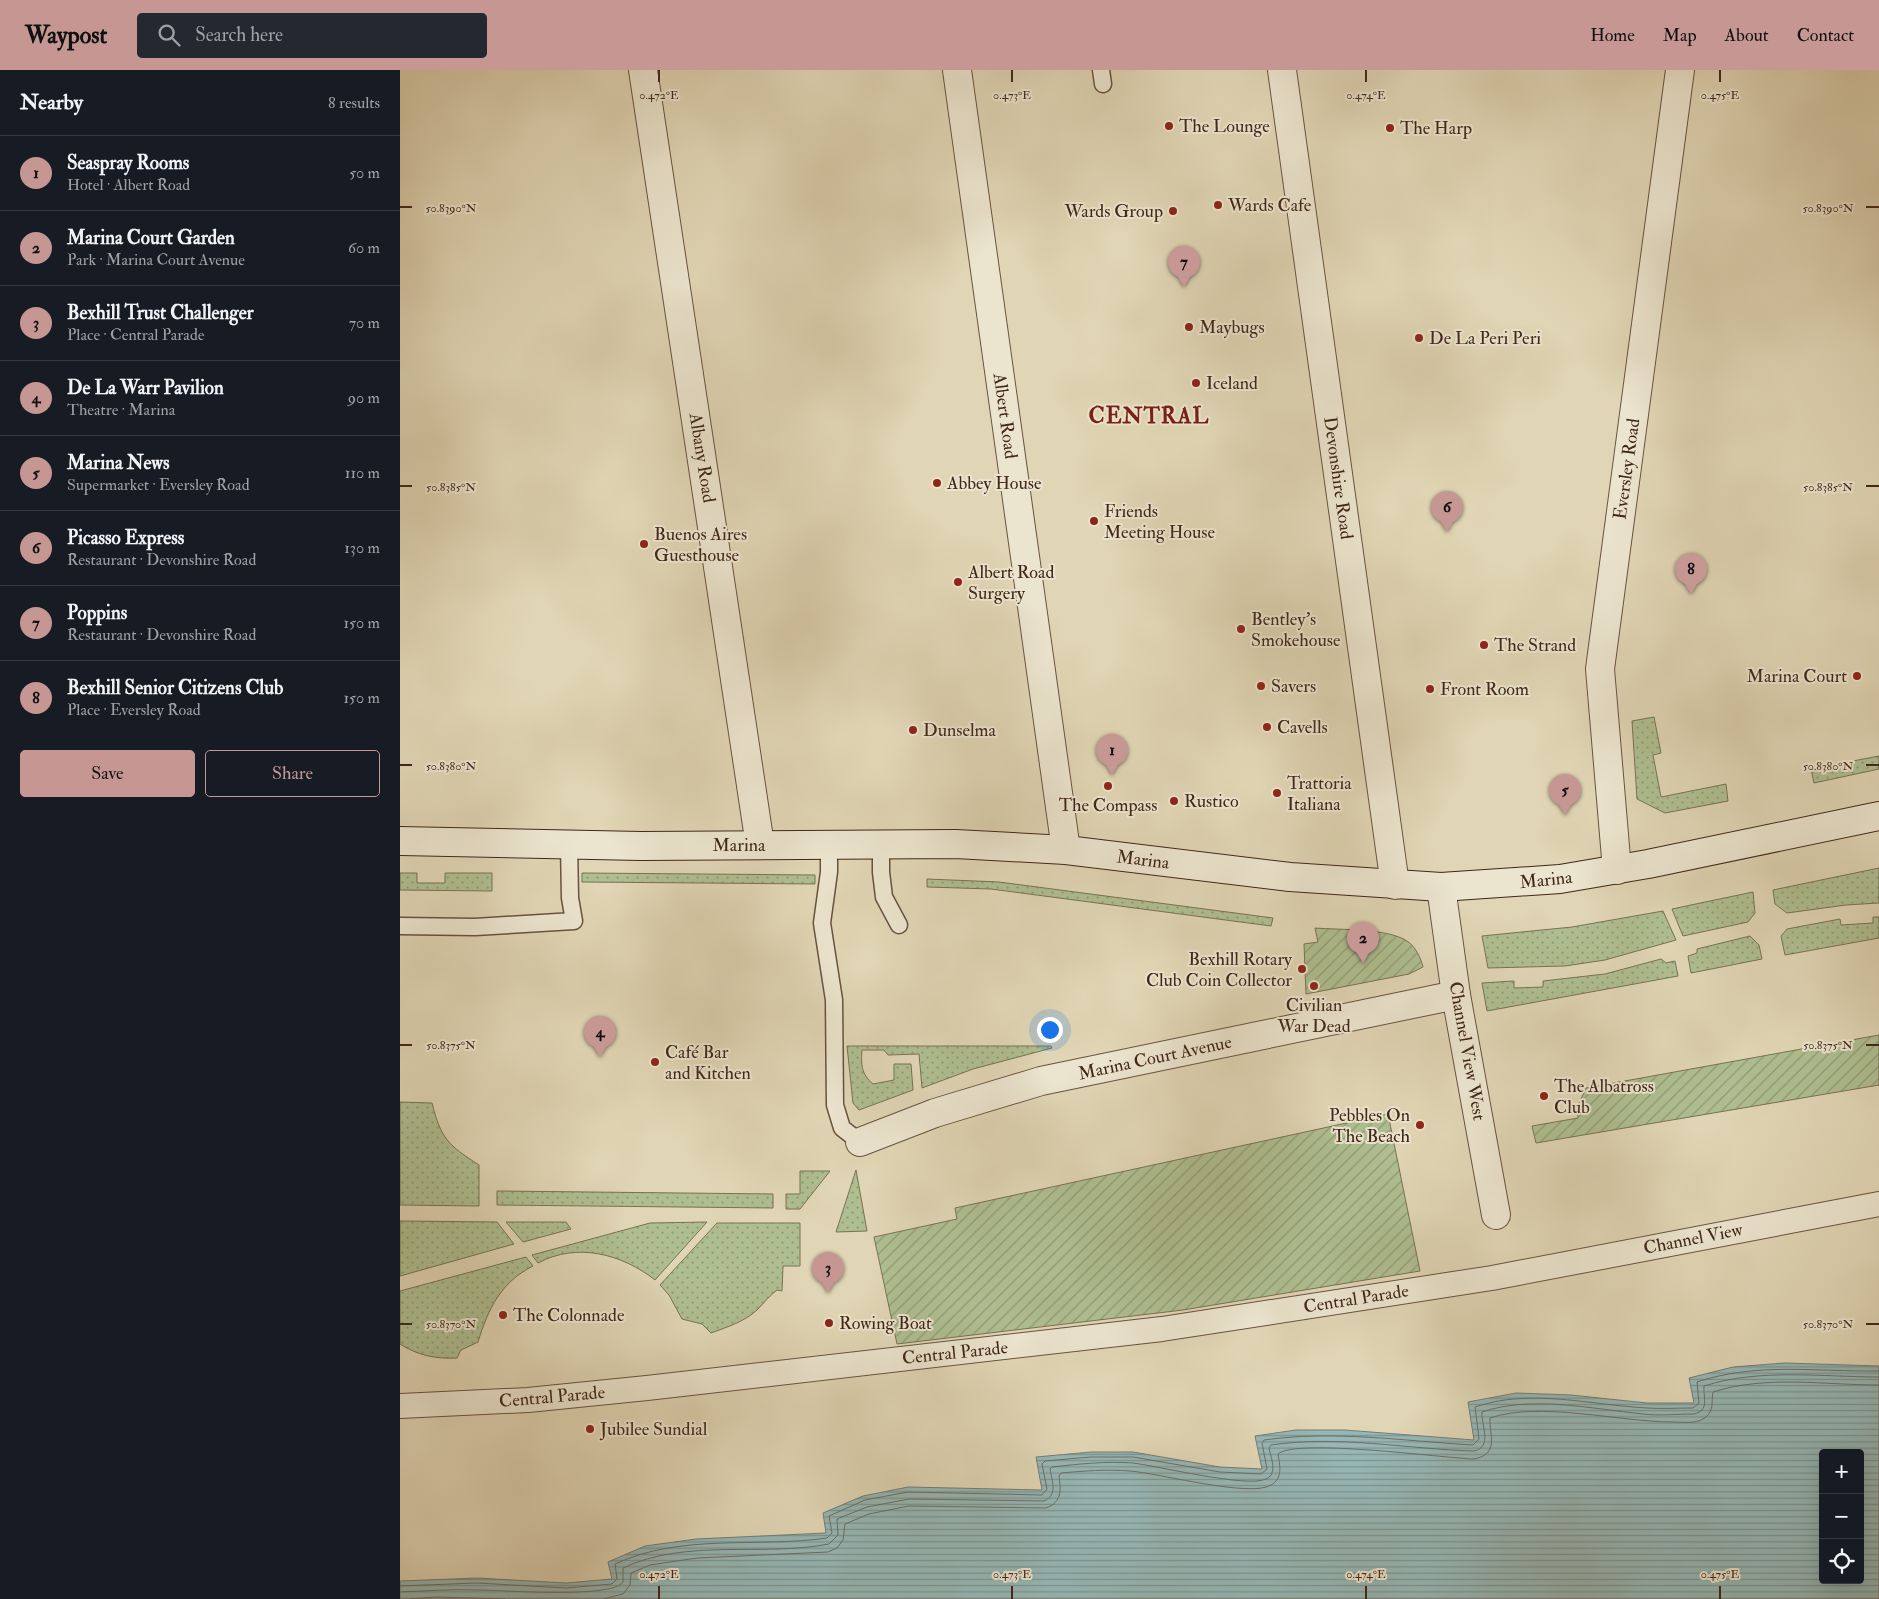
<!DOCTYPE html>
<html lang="en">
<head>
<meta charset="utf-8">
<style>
	:root { --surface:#171b24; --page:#242831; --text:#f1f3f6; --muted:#9ea1a6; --line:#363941; --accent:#c59692 }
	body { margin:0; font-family:"IM FELL Double Pica",serif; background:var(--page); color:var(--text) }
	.controls { position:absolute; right:15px; bottom:15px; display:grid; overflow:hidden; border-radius:5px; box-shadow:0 5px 20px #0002 }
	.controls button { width:45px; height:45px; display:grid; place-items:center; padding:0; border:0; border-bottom:1px solid var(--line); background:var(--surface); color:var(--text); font:25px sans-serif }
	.you { position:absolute; left:649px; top:959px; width:18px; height:18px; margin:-12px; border:4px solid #fff; border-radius:50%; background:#1a73e8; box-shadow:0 0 0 8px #1a73e833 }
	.badge { display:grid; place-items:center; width:32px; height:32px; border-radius:50%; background:var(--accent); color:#111; font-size:16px; font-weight:700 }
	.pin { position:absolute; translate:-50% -41px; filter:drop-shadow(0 1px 2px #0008) }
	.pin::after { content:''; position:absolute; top:26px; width:18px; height:15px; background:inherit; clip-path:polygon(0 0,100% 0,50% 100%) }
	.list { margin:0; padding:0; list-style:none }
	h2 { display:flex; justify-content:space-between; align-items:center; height:65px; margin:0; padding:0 20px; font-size:21px }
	h2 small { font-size:16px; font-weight:400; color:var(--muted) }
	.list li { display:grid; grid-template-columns:32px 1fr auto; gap:15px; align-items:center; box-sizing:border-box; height:75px; padding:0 20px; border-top:1px solid var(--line) }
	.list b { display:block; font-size:19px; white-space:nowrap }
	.list p { margin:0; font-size:16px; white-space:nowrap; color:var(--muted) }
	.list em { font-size:16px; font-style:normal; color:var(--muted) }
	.actions { display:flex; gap:10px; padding:15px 20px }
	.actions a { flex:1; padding:11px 0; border:1px solid var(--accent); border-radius:5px; text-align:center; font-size:18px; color:var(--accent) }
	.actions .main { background:var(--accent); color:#111 }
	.icon { flex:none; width:28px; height:28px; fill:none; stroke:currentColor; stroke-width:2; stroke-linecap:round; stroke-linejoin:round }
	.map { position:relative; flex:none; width:1479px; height:1529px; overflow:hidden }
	header { display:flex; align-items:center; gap:30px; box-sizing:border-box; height:70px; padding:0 25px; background:var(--accent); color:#111 }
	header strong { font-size:24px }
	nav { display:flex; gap:28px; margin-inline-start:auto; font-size:18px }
	.search { width:350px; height:45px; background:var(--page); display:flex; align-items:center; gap:12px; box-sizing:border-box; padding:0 18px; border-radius:5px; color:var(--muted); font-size:19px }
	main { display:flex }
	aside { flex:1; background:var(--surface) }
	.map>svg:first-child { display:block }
	.grass { fill:url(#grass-dots); stroke:#787254 }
	.garden { fill:url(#garden-furrows); stroke:#787254 }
	.water { fill:url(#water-rules); stroke:#747d77; fill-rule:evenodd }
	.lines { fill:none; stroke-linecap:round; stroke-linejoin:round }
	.shore { stroke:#6c6e67; stroke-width:1 }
	.service-casing { stroke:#695240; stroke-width:19 }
	.pedestrian-casing { stroke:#695240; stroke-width:26 }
	.minor-casing { stroke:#695240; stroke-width:30 }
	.secondary-casing { stroke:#412619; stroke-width:30 }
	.service { stroke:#ebe4ce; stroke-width:16 }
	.pedestrian { stroke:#ebe4ce; stroke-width:24 }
	.minor { stroke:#ebe4ce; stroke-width:28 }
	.secondary { stroke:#ebe4ce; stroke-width:28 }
	.ticks { fill:none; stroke:#412619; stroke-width:2 }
	.poi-dot { fill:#8f2418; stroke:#ebe4ce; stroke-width:2 }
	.labels { text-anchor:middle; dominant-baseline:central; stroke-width:4; stroke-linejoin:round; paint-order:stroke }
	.poi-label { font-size:18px; fill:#412619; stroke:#ebe4ce; text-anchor:start }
	.street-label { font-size:18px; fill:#412619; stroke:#ebe4ce }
	.district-label { font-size:22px; font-weight:bold; letter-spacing:1px; fill:#7a1f14; stroke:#ebe4ce }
	.ticks-label { font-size:12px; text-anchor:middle; fill:#412619; stroke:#ebe4ce; stroke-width:4; stroke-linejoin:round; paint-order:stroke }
</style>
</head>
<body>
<header>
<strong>Waypost</strong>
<div class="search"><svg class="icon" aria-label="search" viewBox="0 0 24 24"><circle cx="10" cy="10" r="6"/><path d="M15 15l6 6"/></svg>Search here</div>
<nav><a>Home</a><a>Map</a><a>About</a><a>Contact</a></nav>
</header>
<main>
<aside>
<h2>Nearby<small>8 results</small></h2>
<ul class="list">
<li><span class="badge">1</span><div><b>Seaspray Rooms</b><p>Hotel · Albert Road</p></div><em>50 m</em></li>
<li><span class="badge">2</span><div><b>Marina Court Garden</b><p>Park · Marina Court Avenue</p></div><em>60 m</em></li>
<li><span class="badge">3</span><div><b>Bexhill Trust Challenger</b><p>Place · Central Parade</p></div><em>70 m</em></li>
<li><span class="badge">4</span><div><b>De La Warr Pavilion</b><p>Theatre · Marina</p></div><em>90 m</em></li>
<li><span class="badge">5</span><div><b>Marina News</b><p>Supermarket · Eversley Road</p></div><em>110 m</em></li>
<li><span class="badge">6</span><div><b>Picasso Express</b><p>Restaurant · Devonshire Road</p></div><em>130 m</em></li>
<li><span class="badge">7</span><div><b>Poppins</b><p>Restaurant · Devonshire Road</p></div><em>150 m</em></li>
<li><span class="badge">8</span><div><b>Bexhill Senior Citizens Club</b><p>Place · Eversley Road</p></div><em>150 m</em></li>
</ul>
<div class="actions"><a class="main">Save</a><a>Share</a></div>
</aside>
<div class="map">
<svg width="1479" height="1529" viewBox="0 0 1479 1529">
	<defs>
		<pattern id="grass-dots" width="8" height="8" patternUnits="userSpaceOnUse" patternTransform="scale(1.25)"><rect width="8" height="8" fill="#aebe90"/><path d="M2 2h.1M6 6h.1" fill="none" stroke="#8f9a75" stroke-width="1.8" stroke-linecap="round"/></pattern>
		<pattern id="garden-furrows" width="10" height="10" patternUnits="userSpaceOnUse" patternTransform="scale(1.25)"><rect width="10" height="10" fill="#aebe90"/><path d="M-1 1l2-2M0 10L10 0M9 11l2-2" fill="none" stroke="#8f9a75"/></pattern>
		<pattern id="water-rules" width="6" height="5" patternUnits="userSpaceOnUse" patternTransform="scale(1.25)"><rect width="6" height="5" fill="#96b7b5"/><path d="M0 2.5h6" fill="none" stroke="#7c9592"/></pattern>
	</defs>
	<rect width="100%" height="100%" fill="#e0d5b4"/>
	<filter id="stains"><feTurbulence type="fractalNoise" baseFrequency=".004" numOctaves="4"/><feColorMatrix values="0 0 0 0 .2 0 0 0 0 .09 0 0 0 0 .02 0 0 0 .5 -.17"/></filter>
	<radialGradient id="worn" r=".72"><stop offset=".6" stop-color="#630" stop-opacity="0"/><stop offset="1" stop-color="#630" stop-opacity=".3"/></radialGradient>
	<g class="grass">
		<polygon points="1254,647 1261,683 1253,685 1261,727 1326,714 1328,731 1265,743 1237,729 1232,651"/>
		<polygon points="1479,686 1479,699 1414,713 1411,699"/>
		<polygon points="1479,798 1479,833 1446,835 1387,843 1375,834 1373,820"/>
		<polygon points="0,803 17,803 17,813 45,813 45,803 92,803 92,821 0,820"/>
		<polygon points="182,803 415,805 415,814 182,812"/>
		<polygon points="527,809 599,812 873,848 871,856 591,819 527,817"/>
		<polygon points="1353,822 1355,843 1348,852 1283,866 1272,839"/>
		<polygon points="1263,841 1276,870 1205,890 1165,896 1088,898 1082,866 1172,857"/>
		<polygon points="1473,847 1479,847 1479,868 1385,885 1381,866 1387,859 1440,849 1441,855 1473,853"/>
		<polygon points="1350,866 1359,875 1362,889 1291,903 1288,886 1297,883 1297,879"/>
		<polygon points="1261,889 1266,893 1275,891 1278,906 1087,941 1082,913 1114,911 1114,918 1143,917 1143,911 1205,904"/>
		<path d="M 447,976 L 651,976 L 652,978 L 573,999 L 522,1018 L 519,984 L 488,985 L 484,980 L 462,980 C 461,994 461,1004 473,1014 L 494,1010 L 494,994 L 511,994 L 513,1020 L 459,1040 L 453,1033 Z"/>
		<path d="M 0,1032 L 32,1033 C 41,1069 48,1075 79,1095 L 79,1136 L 0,1135 Z"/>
		<polygon points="456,1100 467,1161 436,1162"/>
		<polygon points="400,1101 430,1101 400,1139 386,1139 386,1124 400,1124"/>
		<polygon points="97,1121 373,1124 373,1138 97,1135"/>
		<polygon points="0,1151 97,1152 114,1174 0,1206"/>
		<polygon points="106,1152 166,1152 171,1159 123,1172"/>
		<path d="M 307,1152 L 255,1210 C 222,1184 177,1172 138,1193 L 132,1185 L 250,1153 Z"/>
		<path d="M 317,1153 L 400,1153 L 400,1196 L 383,1196 L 382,1221 L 377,1220 C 369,1226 364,1233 357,1240 C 344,1252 327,1257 311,1263 L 302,1254 L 282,1249 L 269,1225 L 260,1215 Z"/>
		<path d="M 126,1187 L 133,1196 C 101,1212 88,1239 78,1272 L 61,1280 L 57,1288 C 36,1289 19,1286 0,1274 L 0,1221 Z"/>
	</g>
	<g class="garden">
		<path d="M 915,858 C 940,860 987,858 1007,871 C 1015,876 1021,888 1023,897 L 1009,904 L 906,924 L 904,874 L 918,872 Z"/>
		<polygon points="1479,965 1479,1015 1136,1073 1132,1056 1178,1048 1177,1038 1186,1018"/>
		<polygon points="988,1044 1020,1201 783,1240 497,1274 474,1167 557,1149 555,1138"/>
	</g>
	<path class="water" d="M 1385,1293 L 1479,1296 L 1479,1529 L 0,1529 L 0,1511 L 77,1508 L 166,1513 L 212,1509 L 208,1492 L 245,1476 L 296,1469 L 426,1463 L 423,1443 L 463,1426 L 508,1417 L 642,1420 L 636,1387 L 691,1382 L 733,1382 L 820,1397 L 862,1399 L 855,1366 L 896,1360 L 945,1360 L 1074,1370 L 1068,1332 L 1116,1323 L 1171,1325 L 1247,1333 L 1294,1333 L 1289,1308 L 1333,1297 ZM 1423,1383 L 1460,1383 L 1460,1510 L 1423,1510 Z"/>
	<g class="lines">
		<g class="shore">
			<path d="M 0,1516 L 77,1513 L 166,1518 L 212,1514 L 217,1509 L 215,1494 C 282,1463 357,1478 427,1468 L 432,1463 L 429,1446 L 465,1430 L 508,1422 L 642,1425 L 647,1419 L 642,1394 L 645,1391 L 691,1387 L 733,1387 L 820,1402 L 861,1404 L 867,1399 L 862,1373 L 864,1370 C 934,1360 1003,1371 1073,1375 L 1079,1369 L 1075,1337 C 1130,1318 1190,1335 1247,1338 C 1262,1339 1278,1338 1293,1338 L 1299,1333 L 1297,1312 C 1357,1292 1417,1302 1479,1301"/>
			<path d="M 0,1522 C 26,1521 51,1519 77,1520 C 101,1520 212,1529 223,1512 L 223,1498 C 287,1468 361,1487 429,1474 L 438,1465 L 437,1449 L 467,1437 L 509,1429 L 644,1431 C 658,1425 652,1411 650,1399 L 652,1397 C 679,1394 706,1391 733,1393 C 758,1396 847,1418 866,1409 C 878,1404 871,1388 869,1378 L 871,1375 C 939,1365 1006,1379 1074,1381 C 1093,1377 1081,1355 1082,1342 C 1132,1325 1192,1339 1243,1344 C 1260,1346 1277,1344 1294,1344 C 1310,1340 1303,1328 1304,1316 C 1361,1298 1421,1307 1479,1307"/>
			<polyline points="10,1529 36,1527 105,1529"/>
			<path d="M 203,1529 L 223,1524 L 230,1515 L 231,1503 L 250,1495 L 297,1488 L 428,1482 L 437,1478 L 443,1470 L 445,1454 L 469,1444 L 509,1436 L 646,1438 C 662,1432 661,1420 659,1406 L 661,1403 C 684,1401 707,1399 730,1401 C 758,1403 851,1428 871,1415 C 883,1408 880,1396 878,1384 C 896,1368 1042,1388 1074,1389 C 1100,1384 1089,1365 1090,1348 C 1139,1331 1220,1352 1273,1352 C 1283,1352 1295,1354 1303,1349 C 1315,1342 1311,1332 1313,1322 C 1366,1305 1424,1315 1479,1315"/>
		</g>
		<defs>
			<g id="service">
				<polyline points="701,0 703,14"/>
				<polyline points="429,775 429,802 422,853 434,930 435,1035 442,1058 460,1072"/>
				<polyline points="481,775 481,802 484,827 499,855"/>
				<polyline points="0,856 75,857 174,851 170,828 169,775"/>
			</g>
			<polyline id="pedestrian" points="0,1336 128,1330 247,1318 762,1259 1092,1208 1479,1134"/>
			<g id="minor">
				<polyline points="243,0 360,775"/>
				<polyline points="557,0 666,780"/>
				<polyline points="882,0 995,815"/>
				<polyline points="1217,800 1200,599 1280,0"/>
				<polyline points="1041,817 1056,925 1096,1145"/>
				<polyline points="460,1072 535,1043 641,1011 1056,925"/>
			</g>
			<polyline id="secondary" points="0,771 241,776 556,774 666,780 890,807 1041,817 1160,809 1248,794 1479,746"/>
		</defs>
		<use href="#service" class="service-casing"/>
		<use href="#pedestrian" class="pedestrian-casing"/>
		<use href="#minor" class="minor-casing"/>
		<use href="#secondary" class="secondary-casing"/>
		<use href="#service" class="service"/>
		<use href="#pedestrian" class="pedestrian"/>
		<use href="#minor" class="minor"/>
		<use href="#secondary" class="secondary"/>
	</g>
	<path class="ticks" d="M 259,0 L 259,12M 612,0 L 612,12M 966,0 L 966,12M 1320,0 L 1320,12M 0,137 L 12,137M 1466,137 L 1479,137M 0,416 L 12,416M 1466,416 L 1479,416M 0,695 L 12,695M 1466,695 L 1479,695M 0,975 L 12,975M 1466,975 L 1479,975M 0,1254 L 12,1254M 1466,1254 L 1479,1254M 259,1516 L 259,1529M 612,1516 L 612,1529M 966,1516 L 966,1529M 1320,1516 L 1320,1529"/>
	<g class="poi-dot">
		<circle cx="769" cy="56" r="5"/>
		<circle cx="990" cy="58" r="5"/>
		<circle cx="818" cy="135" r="5"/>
		<circle cx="773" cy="141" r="5"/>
		<circle cx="789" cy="257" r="5"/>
		<circle cx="1019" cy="268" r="5"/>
		<circle cx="796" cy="313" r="5"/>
		<circle cx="537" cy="413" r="5"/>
		<circle cx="694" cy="451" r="5"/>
		<circle cx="244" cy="474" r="5"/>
		<circle cx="558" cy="512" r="5"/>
		<circle cx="841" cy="559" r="5"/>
		<circle cx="1084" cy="575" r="5"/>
		<circle cx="1457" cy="606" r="5"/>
		<circle cx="861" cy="616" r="5"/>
		<circle cx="1030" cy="619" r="5"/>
		<circle cx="867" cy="657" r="5"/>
		<circle cx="513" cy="660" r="5"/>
		<circle cx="708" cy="716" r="5"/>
		<circle cx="877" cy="723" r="5"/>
		<circle cx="774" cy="731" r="5"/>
		<circle cx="902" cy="899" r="5"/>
		<circle cx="914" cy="916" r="5"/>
		<circle cx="255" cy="992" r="5"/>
		<circle cx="1144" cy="1026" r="5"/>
		<circle cx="1020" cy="1055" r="5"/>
		<circle cx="103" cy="1245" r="5"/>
		<circle cx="429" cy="1253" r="5"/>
		<circle cx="190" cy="1359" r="5"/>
	</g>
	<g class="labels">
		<g class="poi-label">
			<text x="779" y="56">The Lounge</text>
			<text x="1000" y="58">The Harp</text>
			<text x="828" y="135">Wards Cafe</text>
			<text x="763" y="141" text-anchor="end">Wards Group</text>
			<text x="799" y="257">Maybugs</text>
			<text x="1029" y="268">De La Peri Peri</text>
			<text x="806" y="313">Iceland</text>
			<text x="547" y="413">Abbey House</text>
			<text x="704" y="441">Friends<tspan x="704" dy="21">Meeting House</tspan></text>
			<text x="254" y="464">Buenos Aires<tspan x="254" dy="21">Guesthouse</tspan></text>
			<text x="568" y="502">Albert Road<tspan x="568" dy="21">Surgery</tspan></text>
			<text x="851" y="549">Bentley's<tspan x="851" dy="21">Smokehouse</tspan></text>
			<text x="1094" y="575">The Strand</text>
			<text x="1447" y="606" text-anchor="end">Marina Court</text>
			<text x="871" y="616">Savers</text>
			<text x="1040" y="619">Front Room</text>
			<text x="877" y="657">Cavells</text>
			<text x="523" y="660">Dunselma</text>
			<text x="887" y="713">Trattoria<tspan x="887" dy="21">Italiana</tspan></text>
			<text x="784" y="731">Rustico</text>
			<text x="708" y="735" text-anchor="middle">The Compass</text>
			<text x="892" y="889" text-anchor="end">Bexhill Rotary<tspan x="892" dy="21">Club Coin Collector</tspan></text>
			<text x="914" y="935" text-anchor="middle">Civilian<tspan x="914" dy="21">War Dead</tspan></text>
			<text x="265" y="982">Café Bar<tspan x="265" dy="21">and Kitchen</tspan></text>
			<text x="1154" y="1016">The Albatross<tspan x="1154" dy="21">Club</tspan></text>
			<text x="1010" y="1045" text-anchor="end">Pebbles On<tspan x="1010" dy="21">The Beach</tspan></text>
			<text x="113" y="1245">The Colonnade</text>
			<text x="439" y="1253">Rowing Boat</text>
			<text x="200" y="1359">Jubilee Sundial</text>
		</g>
		<g class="street-label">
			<text transform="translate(605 346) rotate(82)">Albert Road</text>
			<text transform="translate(302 388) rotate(81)">Albany Road</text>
			<text transform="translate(1227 399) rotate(-82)">Eversley Road</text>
			<text transform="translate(938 408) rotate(82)">Devonshire Road</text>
			<text x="339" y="775">Marina</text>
			<text transform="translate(743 790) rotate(7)">Marina</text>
			<text transform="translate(1146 810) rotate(-6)">Marina</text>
			<text transform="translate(1067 981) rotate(80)">Channel View West</text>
			<text transform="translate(755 988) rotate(-12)">Marina Court Avenue</text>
			<text transform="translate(1293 1169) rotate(-11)">Channel View</text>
			<text transform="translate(956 1229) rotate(-9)">Central Parade</text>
			<text transform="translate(555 1283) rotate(-6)">Central Parade</text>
			<text transform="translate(152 1327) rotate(-5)">Central Parade</text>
		</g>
		<g class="district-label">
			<text x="749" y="346">CENTRAL</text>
		</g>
	</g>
	<g class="ticks-label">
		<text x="259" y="29">0.472°E</text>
		<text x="612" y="29">0.473°E</text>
		<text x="966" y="29">0.474°E</text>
		<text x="1320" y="29">0.475°E</text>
		<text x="51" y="142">50.8390°N</text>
		<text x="1428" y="142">50.8390°N</text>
		<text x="51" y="421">50.8385°N</text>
		<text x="1428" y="421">50.8385°N</text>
		<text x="51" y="700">50.8380°N</text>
		<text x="1428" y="700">50.8380°N</text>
		<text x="51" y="979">50.8375°N</text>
		<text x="1428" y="979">50.8375°N</text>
		<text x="51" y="1258">50.8370°N</text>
		<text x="1428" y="1258">50.8370°N</text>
		<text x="259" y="1508">0.472°E</text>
		<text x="612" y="1508">0.473°E</text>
		<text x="966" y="1508">0.474°E</text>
		<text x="1320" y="1508">0.475°E</text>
	</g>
	<rect width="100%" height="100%" filter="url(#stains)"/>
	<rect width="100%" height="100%" fill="url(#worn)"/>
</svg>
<div class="controls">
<button>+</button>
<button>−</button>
<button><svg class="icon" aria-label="locate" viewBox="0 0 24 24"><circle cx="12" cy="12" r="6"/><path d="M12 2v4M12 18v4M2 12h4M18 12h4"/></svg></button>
</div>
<div class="you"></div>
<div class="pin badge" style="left:712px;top:705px">1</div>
<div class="pin badge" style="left:963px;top:893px">2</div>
<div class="pin badge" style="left:428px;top:1223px">3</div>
<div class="pin badge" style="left:200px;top:987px">4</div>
<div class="pin badge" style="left:1165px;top:745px">5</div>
<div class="pin badge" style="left:1047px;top:462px">6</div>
<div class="pin badge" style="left:784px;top:217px">7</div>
<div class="pin badge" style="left:1291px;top:524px">8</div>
</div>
</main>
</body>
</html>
